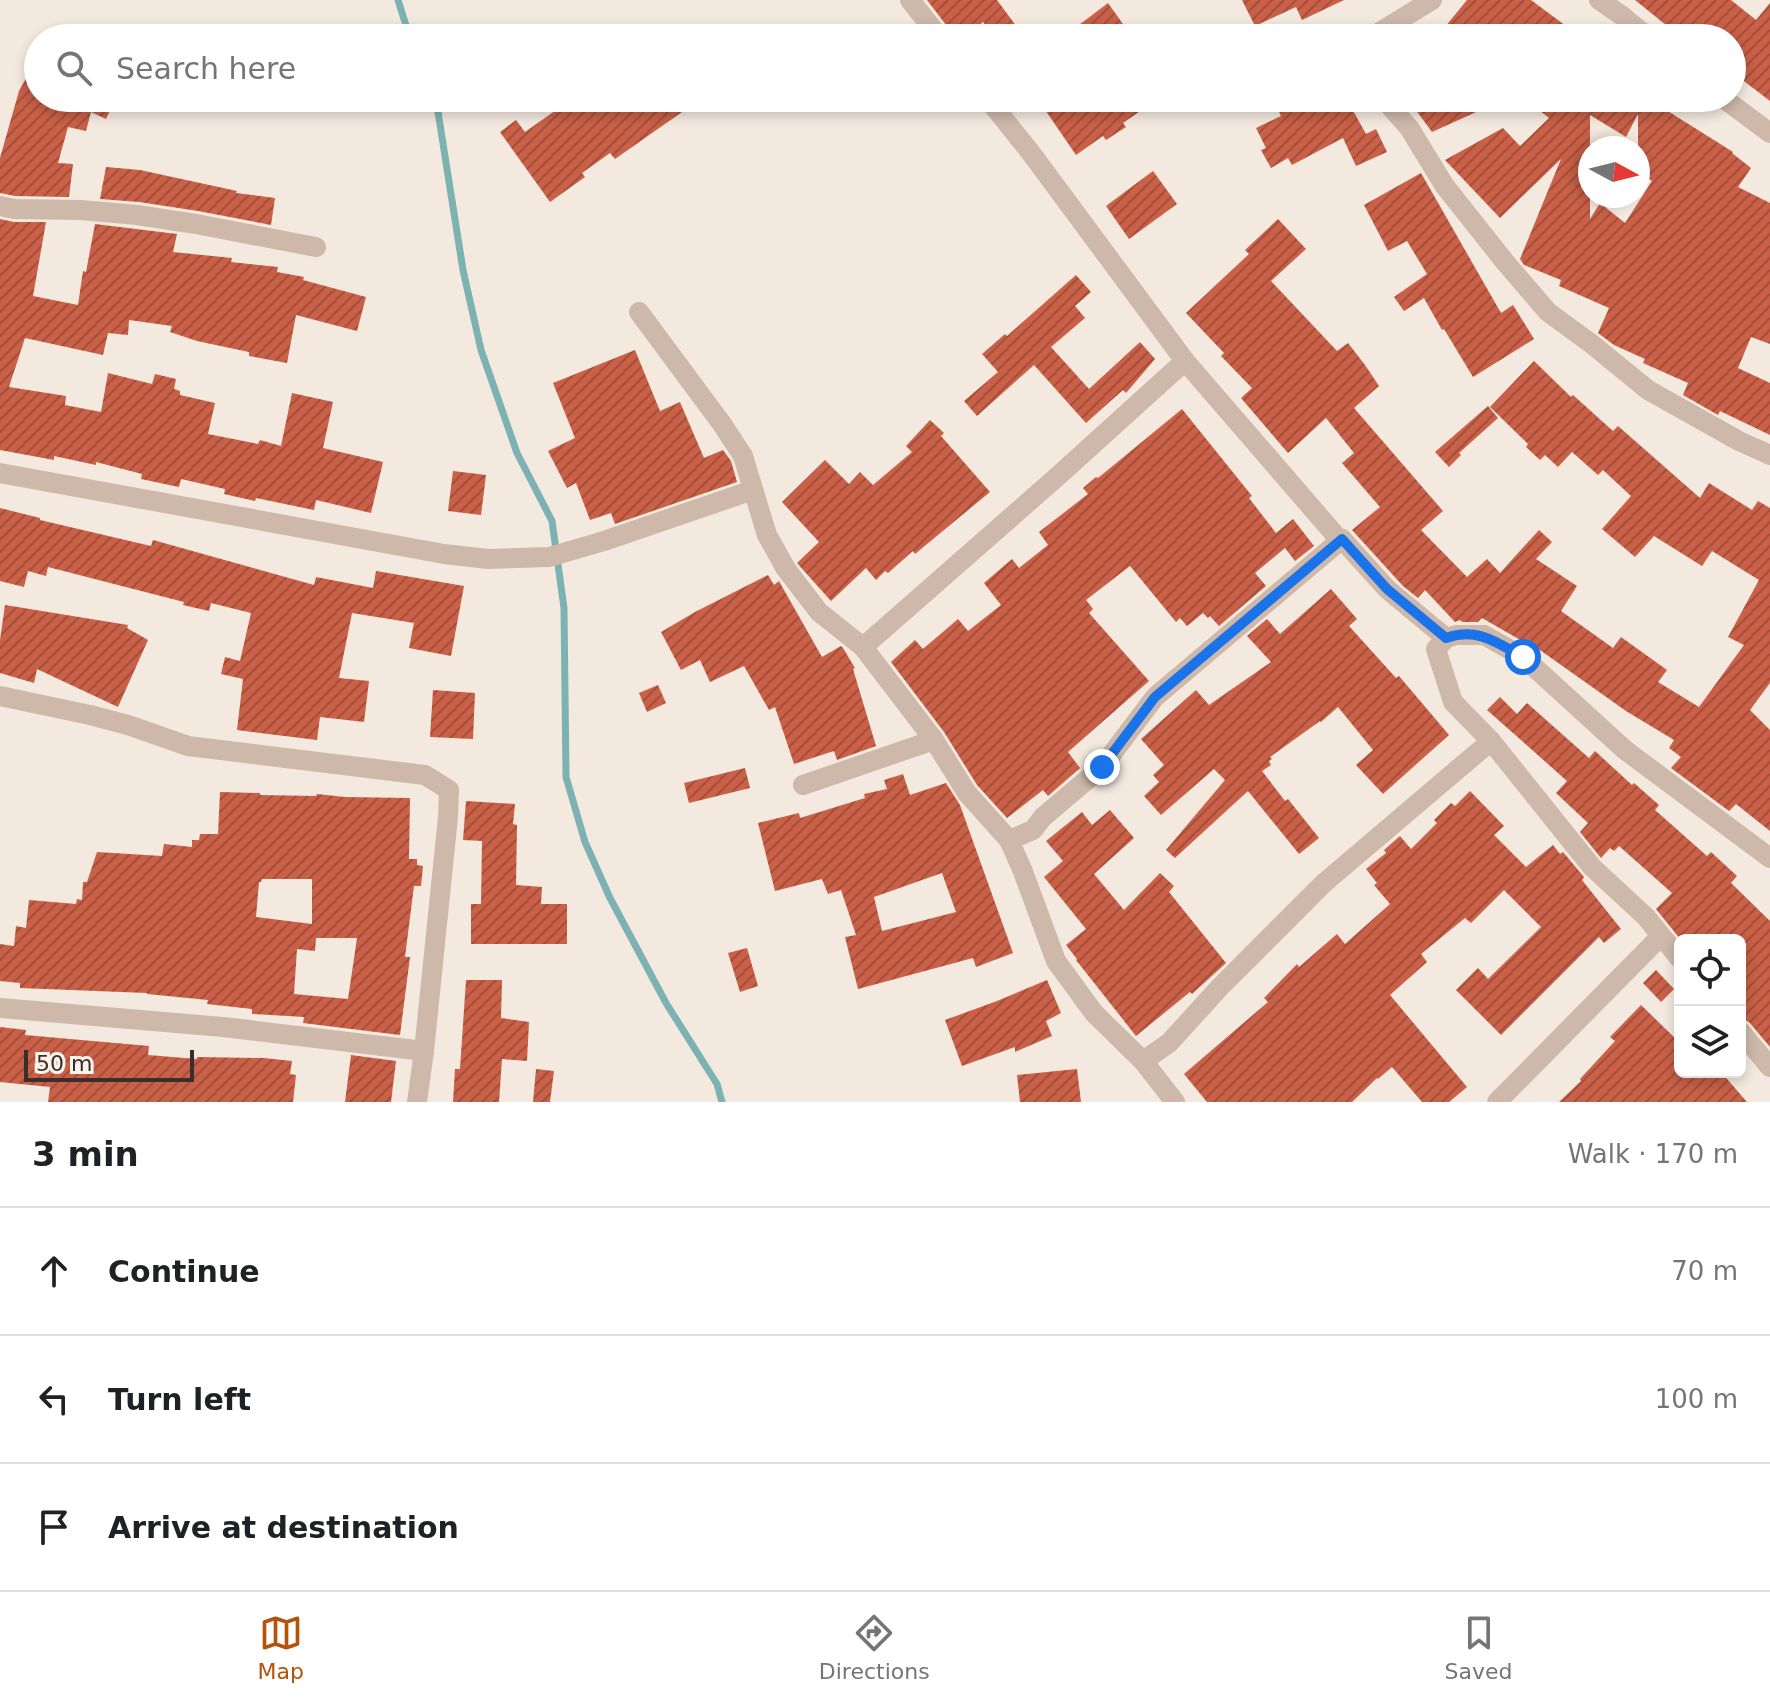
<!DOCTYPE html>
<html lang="en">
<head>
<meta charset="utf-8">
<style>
	:root { --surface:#fff; --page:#f2f2f2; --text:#202124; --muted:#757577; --line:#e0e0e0; --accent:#b45309 }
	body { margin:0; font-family:"DejaVu Sans",sans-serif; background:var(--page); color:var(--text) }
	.controls { position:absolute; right:24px; bottom:24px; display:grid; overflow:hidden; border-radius:12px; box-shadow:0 4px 12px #0003 }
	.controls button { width:72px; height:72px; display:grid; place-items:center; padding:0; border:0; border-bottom:2px solid var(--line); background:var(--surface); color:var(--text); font:40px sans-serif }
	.compass { position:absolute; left:1578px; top:136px; width:72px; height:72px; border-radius:50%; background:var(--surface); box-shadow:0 4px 12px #0003; rotate:97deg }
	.scale { position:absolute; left:24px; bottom:20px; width:170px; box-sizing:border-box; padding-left:8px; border:4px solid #3a2e2a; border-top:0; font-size:22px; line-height:28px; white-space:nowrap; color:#3a2e2a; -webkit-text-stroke:6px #fbf3ec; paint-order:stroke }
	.stop { position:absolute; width:24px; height:24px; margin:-18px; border:6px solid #1a73e8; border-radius:50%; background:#fff }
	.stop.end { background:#1a73e8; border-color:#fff; box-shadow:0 2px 8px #0008 }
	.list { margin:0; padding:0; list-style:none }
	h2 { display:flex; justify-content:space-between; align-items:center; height:104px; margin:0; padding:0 32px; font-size:34px }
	h2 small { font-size:26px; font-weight:400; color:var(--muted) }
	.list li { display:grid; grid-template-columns:52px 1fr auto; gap:24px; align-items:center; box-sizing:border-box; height:128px; padding:0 32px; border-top:2px solid var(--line) }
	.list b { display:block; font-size:30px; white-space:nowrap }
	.list em { font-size:26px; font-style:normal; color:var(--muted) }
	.icon { flex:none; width:44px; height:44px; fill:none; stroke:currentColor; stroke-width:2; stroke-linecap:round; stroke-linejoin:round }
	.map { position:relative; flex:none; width:1770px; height:1102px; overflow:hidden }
	.search { position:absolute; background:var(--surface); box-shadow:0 4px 12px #0003; left:24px; right:24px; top:24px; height:88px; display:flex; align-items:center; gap:20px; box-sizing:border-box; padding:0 28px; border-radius:44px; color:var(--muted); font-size:30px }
	.sheet { height:488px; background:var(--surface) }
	nav { display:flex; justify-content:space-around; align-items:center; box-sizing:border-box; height:112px; border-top:2px solid var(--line); background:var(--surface); font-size:22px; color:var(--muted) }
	nav a { display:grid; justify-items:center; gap:4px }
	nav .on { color:var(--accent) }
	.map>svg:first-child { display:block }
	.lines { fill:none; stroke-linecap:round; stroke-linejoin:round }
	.stream { stroke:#7db2b2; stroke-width:7 }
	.building { fill:url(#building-hatch); fill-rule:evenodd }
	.minor { stroke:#cdb8aa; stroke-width:20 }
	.route { stroke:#1a73e8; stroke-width:10 }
</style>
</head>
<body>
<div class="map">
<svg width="1770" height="1102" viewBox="0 0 1770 1102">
	<defs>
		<pattern id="building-hatch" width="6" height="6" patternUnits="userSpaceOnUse" patternTransform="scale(2)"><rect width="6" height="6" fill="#c96047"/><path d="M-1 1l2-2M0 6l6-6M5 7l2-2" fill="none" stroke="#a4503b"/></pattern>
	</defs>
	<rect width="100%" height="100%" fill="#f4e9df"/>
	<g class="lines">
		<g class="stream">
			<polyline points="398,0 410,38"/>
			<polyline points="433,98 438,112 463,270 481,350 517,453 552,521 564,608 566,777 585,842 610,898 666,1003 717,1084 722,1102"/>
		</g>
	</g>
	<g class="building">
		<polygon points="927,0 997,0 1025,38 996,38 983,22 965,38 956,38"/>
		<polygon points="1242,0 1344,0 1302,20 1296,7 1255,26"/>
		<polygon points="1467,0 1531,0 1582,38 1436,38"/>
		<polygon points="1635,0 1731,0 1756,20 1770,3 1770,101 1732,72 1732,38 1682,38"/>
		<polygon points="1108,3 1133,38 1061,38 1083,22"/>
		<polygon points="38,57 38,98 116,98 106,119 91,112 86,131 68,127 58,163 73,164 69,197 15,196 0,193 0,158 19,91"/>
		<polygon points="573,98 702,98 615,159 610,153 582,173 585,177 550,202 500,132 516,120 525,132"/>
		<polygon points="1037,98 1159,98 1123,123 1126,127 1106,140 1103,136 1076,155"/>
		<polygon points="1273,98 1346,98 1366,134 1376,129 1387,152 1356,166 1343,138 1292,165 1288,158 1271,168 1261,150 1266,148 1256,128 1281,116"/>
		<polygon points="1407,98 1507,98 1432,132"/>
		<path d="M 1524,98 L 1647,98 L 1733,152 L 1732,153 L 1751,168 L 1738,187 L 1770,203 L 1770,344 L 1751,337 L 1738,368 L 1770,383 L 1770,435 L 1720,411 L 1718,415 L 1683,395 L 1688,383 L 1643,363 L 1645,359 L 1614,345 L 1598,333 L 1609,308 L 1559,286 L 1561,280 L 1524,265 L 1520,259 L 1561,159 L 1500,218 L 1445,160 L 1503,128 L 1520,146 L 1549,118 ZM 1638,114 L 1638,172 L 1652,181 L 1625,223 L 1600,203 L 1590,219 L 1590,115 L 1626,137 Z"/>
		<polygon points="106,167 140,170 237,191 236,193 275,198 271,225 198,211 139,202 100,199"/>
		<polygon points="1153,171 1177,204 1129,239 1106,206"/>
		<polygon points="1421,173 1501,313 1513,305 1534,339 1473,377 1444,329 1442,330 1424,298 1404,311 1394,297 1427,274 1407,241 1388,251 1364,205"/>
		<polygon points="0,219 14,222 46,222 33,296 78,305 83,271 86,272 95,224 177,234 173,252 232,258 231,262 278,267 277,272 304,277 303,280 366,297 357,331 296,315 287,363 249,356 249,352 197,341 170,332 172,326 129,320 128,335 108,333 103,355 25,338 9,387 66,396 65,405 101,412 108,373 152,384 155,374 176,379 174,389 180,391 180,395 215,403 208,434 258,444 260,440 281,446 292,393 333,402 323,448 383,462 371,513 316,500 314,510 256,498 255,501 224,494 225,489 181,479 179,487 141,479 142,474 96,462 96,465 54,456 54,460 0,450"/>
		<polygon points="1278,219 1306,249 1271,281 1337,351 1348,343 1365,365 1379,386 1354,408 1443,511 1421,530 1467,577 1487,559 1500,573 1539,530 1552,542 1536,559 1577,586 1561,611 1613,648 1621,637 1667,670 1658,682 1699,707 1744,645 1728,637 1759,580 1712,551 1702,566 1654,536 1635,557 1602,529 1631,496 1603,470 1598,475 1572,452 1558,467 1545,455 1540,460 1526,447 1528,444 1490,407 1534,361 1571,397 1573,395 1613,431 1618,426 1700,498 1709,483 1752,510 1758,501 1770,508 1770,683 1750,710 1770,730 1770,831 1736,804 1729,811 1671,768 1681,757 1669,748 1674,740 1626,711 1530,643 1529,645 1482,618 1478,622 1462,622 1460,620 1455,622 1425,590 1418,598 1403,586 1352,530 1380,507 1342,463 1354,453 1326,418 1288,453 1241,398 1252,388 1221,356 1224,353 1186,313 1249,254 1245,250"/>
		<polygon points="1076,275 1091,292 1075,306 1085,318 1051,347 1089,389 1140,342 1155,359 1126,393 1123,390 1086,423 1034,365 977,416 964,401 998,372 982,354 1005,334 1007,336"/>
		<polygon points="635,350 660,411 680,402 704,458 723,450 731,461 737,482 615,524 611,513 590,520 576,483 567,488 548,451 575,438 553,383"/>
		<polygon points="1488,406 1498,418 1459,453 1461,455 1449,467 1435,452"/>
		<polygon points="1182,409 1252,496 1249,498 1276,533 1293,519 1314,546 1295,561 1285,548 1255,573 1266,586 1219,626 1210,616 1208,618 1203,613 1187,626 1180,618 1176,622 1130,566 1086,600 1093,609 1089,613 1149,681 1068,752 1080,768 1048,796 1043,790 1007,818 977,785 944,732 891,662 915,640 923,649 958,619 968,631 1001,605 984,583 1012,559 1019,568 1048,545 1039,532 1088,494 1083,488 1096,477 1098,478"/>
		<polygon points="930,420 944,433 941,436 990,492 915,554 913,551 888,573 885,571 876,580 866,568 831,601 797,563 819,542 782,502 825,460 849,484 860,472 873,485 912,452 906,446"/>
		<polygon points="453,471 486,475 481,515 448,511"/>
		<polygon points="0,508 40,518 40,520 151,546 153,540 314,585 316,577 373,588 376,571 464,586 451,656 409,648 414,623 352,613 339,678 369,681 364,722 320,717 317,740 237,730 243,679 221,674 225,657 240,661 251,613 211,603 209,611 183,605 184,602 48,567 46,576 28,571 24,587 0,581"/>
		<polygon points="768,575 774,585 779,581 780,583 822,657 841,646 843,648 855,668 853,669 876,746 837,760 834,751 794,764 775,707 769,710 744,666 710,682 700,660 681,670 661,632 695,612"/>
		<polygon points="1331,589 1357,619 1349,626 1396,678 1399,676 1449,735 1383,794 1356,765 1373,750 1338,707 1321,722 1320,721 1270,757 1272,759 1269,761 1271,765 1262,771 1285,801 1288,799 1319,838 1299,854 1248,791 1175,858 1166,850 1225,780 1214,769 1161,815 1144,796 1159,782 1153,775 1164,765 1141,739 1196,690 1209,705 1271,662 1247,636 1267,619 1280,634"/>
		<polygon points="5,605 128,625 127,628 148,640 118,707 37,669 34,683 0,673 0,640"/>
		<polygon points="658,685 666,703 647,712 639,693"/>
		<polygon points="433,690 475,693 473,739 430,737"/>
		<polygon points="1500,697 1517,714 1527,703 1589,758 1595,751 1632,785 1634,783 1659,805 1655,810 1707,856 1711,852 1737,876 1731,883 1770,921 1770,1047 1749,1022 1740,1018 1740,940 1681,940 1656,909 1672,893 1619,846 1614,851 1610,848 1601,858 1580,832 1588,823 1556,793 1567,781 1487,710"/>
		<polygon points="745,768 750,788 689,803 684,783"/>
		<path d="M 903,774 L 910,795 L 946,783 L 960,805 L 1013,953 L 976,967 L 973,958 L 858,989 L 845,937 L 856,935 L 841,890 L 828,894 L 822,879 L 775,891 L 758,823 L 799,813 L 800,818 L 865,798 L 864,794 L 887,789 L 884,780 ZM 942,873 L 956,912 L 882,931 L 874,897 Z"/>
		<polygon points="1470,791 1504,826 1494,835 1526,867 1553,845 1560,854 1563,852 1584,877 1582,880 1621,929 1604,943 1599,937 1501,1035 1456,990 1478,968 1488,979 1541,927 1504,890 1471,923 1465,918 1421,954 1427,962 1390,995 1467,1087 1449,1102 1422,1102 1392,1067 1378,1079 1377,1078 1352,1102 1207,1102 1184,1074 1268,1002 1264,998 1297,964 1299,967 1337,934 1345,944 1390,904 1374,885 1377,883 1366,869 1386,853 1384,850 1400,836 1411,849 1437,823 1434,820 1451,803 1455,806"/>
		<path d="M 220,792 L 260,793 L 260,795 L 316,796 L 317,794 L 345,797 L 410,798 L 409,859 L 417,859 L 417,865 L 423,866 L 421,886 L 414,886 L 405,957 L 410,957 L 400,1035 L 303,1023 L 304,1017 L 252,1014 L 252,1009 L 207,1004 L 208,1000 L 147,994 L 147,993 L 20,988 L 20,983 L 0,981 L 0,944 L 14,946 L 16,926 L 26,928 L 29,900 L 76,904 L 77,899 L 82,900 L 83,882 L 87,882 L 97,852 L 162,856 L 164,844 L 192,847 L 192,840 L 199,840 L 200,834 L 218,834 ZM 262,879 L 312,879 L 312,924 L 256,917 L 259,882 L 261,882 ZM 316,938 L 357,938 L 348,999 L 294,994 L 297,949 L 315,951 Z"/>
		<polygon points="466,801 515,804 513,824 517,825 516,885 542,887 541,904 567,904 567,944 471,944 471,904 481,904 482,841 463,840"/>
		<polygon points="1110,810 1134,838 1094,874 1124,910 1160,873 1174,886 1169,892 1226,963 1192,994 1190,992 1136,1036 1076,960 1077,959 1066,945 1086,929 1044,877 1063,861 1046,841 1082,812 1092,825"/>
		<polygon points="747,948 758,986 740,992 728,953"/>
		<polygon points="1656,970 1674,989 1661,1002 1643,983"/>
		<polygon points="466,980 502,980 501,1018 529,1022 527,1061 502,1059 499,1102 453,1102 455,1069 460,1069"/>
		<polygon points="1047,980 1061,1013 1046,1021 1052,1036 1015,1052 1015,1047 962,1066 945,1020 997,1001"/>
		<polygon points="1641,1005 1680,1043 1680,1072 1721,1072 1747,1102 1559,1102 1581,1081 1580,1079 1615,1041 1610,1037"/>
		<polygon points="0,1027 26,1030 25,1035 149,1046 148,1055 197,1059 197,1057 264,1058 292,1061 290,1074 296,1075 293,1102 48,1102 50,1087 0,1082"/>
		<polygon points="351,1055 396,1061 391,1102 345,1102"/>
		<polygon points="536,1069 554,1071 550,1102 533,1102"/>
		<polygon points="1077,1069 1081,1102 1020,1102 1017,1075"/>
	</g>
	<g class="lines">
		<g class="minor">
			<polyline points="910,0 940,38"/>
			<polyline points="1599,0 1621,15 1649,38"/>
			<polyline points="1370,38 1432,0"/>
			<polyline points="987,98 1031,153 1185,361 1337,537 1342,539 1387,589 1446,638"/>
			<polyline points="1383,98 1410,129 1444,185 1505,262 1548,312 1593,345 1648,390 1739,441 1770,455"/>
			<polyline points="1723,98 1770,133"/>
			<polyline points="0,206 14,209 81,210 137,215 196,224 316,247"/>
			<polyline points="639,312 722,424 743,456 767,535 786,569 819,612 863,647 934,740 967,793 1009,840 1022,869 1056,961 1094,1013 1143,1061 1175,1102"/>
			<polyline points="0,473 444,554 488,559 549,557 604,541 753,490"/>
			<polyline points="863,647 1058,476 1185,361"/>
			<polyline points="0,696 90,715 128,725 188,746 425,775 449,790 448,817 424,1051 417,1102"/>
			<polyline points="803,785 934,740"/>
			<polyline points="1009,840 1033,830 1043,817 1102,767 1155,697 1342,539"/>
			<polyline points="1680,959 1646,917 1592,867 1491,741 1453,702 1436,649 1446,638 1456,635 1484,635 1523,657 1625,750 1770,858"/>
			<polyline points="0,1008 223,1027 424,1051"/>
			<polyline points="1740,1031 1770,1067"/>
			<polyline points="1143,1061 1169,1043 1220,987 1324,883 1491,741"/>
			<polyline points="1497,1102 1661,936"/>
		</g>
	</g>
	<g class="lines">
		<path class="route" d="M 1102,767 L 1155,697 L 1342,539 L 1387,589 L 1446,638 C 1477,627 1496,642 1523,657"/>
	</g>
</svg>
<div class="controls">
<button><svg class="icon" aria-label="locate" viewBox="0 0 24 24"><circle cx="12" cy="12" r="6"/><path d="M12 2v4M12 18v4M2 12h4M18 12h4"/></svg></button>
<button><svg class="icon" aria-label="layers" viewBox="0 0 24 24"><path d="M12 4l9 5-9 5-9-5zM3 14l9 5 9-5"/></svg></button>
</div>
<svg class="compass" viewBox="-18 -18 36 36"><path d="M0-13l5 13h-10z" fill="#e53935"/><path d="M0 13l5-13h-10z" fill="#757577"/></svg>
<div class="scale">50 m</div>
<div class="stop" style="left:1523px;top:657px"></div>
<div class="stop end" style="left:1102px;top:767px"></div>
<div class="search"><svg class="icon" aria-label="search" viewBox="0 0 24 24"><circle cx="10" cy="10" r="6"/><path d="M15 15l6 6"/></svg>Search here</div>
</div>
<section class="sheet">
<h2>3 min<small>Walk · 170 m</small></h2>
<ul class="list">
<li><svg class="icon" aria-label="ahead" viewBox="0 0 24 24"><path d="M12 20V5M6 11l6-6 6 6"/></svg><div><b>Continue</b></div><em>70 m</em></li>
<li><svg class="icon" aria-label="left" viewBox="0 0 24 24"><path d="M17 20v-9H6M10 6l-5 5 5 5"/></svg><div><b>Turn left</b></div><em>100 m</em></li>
<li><svg class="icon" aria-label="arrive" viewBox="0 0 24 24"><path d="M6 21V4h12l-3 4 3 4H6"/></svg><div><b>Arrive at destination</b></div></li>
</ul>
</section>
<nav>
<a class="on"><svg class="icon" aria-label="map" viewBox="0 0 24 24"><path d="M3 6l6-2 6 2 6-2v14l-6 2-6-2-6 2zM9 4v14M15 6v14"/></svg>Map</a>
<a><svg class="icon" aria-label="directions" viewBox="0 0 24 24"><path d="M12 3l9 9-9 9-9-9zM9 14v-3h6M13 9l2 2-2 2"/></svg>Directions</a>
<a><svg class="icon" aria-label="saved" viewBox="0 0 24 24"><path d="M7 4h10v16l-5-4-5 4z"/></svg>Saved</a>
</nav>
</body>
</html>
